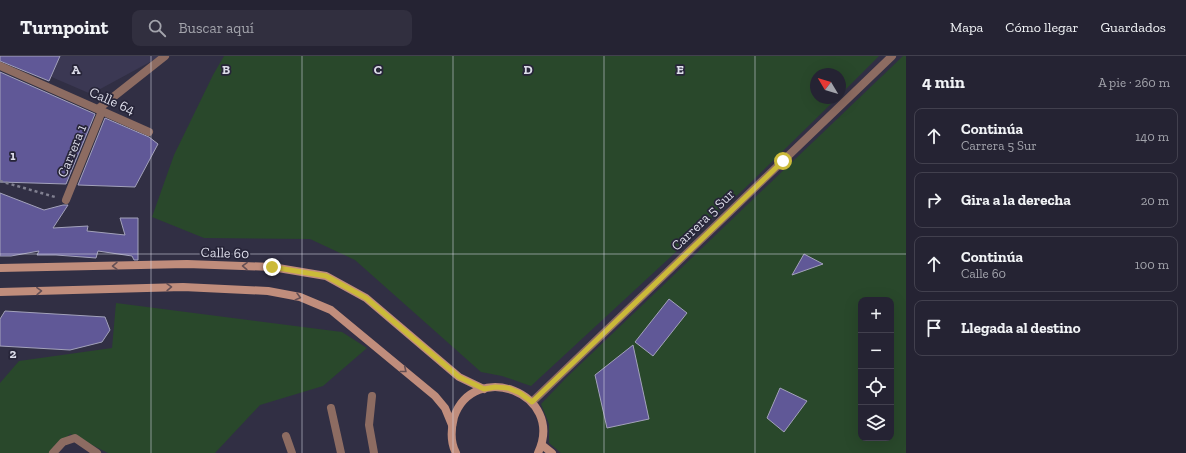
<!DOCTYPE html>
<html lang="es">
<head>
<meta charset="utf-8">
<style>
	:root { --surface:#252333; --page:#312f3f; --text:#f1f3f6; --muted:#a3a4ac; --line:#42404e }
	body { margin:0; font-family:"Zilla Slab",serif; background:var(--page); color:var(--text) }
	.controls { position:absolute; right:12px; bottom:12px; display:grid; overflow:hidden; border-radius:8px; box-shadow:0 4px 16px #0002 }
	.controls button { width:36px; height:36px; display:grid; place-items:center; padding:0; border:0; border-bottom:1px solid var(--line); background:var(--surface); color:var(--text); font:20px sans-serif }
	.compass { position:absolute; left:810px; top:12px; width:36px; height:36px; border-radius:50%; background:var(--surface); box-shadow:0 4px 16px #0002; rotate:308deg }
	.stop { position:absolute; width:12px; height:12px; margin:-9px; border:3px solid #cbba39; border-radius:50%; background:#fff }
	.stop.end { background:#cbba39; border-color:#fff; box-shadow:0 1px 4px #0008 }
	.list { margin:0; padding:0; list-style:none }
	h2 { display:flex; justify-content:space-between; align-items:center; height:52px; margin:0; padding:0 16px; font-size:17px }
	h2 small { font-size:13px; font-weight:400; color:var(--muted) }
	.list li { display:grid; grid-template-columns:26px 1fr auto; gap:12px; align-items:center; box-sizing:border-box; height:56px; margin:0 8px 8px; padding:0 8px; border:1px solid var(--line); border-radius:8px }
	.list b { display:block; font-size:15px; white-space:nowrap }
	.list p { margin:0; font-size:13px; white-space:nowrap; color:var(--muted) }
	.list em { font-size:13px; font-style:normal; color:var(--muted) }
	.icon { flex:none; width:22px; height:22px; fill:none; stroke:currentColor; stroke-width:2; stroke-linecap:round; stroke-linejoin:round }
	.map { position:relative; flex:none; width:906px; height:397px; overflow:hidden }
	header { display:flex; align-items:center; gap:24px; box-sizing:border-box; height:56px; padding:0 20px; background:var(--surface); border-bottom:1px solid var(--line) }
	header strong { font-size:19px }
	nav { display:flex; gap:22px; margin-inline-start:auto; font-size:14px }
	.search { width:280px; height:36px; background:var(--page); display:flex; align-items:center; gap:10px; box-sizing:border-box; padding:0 14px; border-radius:8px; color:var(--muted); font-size:15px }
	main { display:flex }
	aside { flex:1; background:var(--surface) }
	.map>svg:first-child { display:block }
	.built { fill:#3b3853 }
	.green { fill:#29482b; fill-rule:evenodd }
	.building { fill:#605897; stroke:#a3a2bb }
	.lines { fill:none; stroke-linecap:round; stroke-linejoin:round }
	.path { stroke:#818091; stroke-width:2.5; stroke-dasharray:3 3; stroke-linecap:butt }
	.lane { stroke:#8d6c62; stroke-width:8 }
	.street { stroke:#8d6c62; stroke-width:8 }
	.secondary { stroke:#c08d7c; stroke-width:8 }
	.oneway { stroke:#644f54 }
	.route { stroke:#cbba39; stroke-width:5 }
	.grid { fill:none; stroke:#dcdce9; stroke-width:1; stroke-opacity:0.55 }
	.labels { text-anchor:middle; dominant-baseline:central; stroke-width:3.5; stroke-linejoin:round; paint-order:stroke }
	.street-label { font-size:14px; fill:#dcdce9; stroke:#272539 }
	.grid-label { font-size:13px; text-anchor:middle; font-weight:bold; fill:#dcdce9; stroke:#272539; stroke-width:3.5; stroke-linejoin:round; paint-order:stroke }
</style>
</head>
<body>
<header>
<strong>Turnpoint</strong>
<div class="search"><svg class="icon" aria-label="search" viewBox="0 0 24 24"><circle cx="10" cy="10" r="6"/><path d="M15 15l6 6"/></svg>Buscar aquí</div>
<nav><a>Mapa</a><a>Cómo llegar</a><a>Guardados</a></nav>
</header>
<main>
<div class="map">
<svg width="906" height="397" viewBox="0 0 906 397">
	<rect width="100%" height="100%" fill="#312f44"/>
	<polygon class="built" points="3,0 161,0 91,38"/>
	<g class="green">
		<polygon points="224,0 879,0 840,39 840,18 816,18 816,42 837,42 744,133 531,330 502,320 481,316 355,204 310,183 204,182 152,161 174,99 213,19"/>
		<path d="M 903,0 L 906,0 L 906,397 L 561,397 L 549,387 L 549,368 L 541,348 L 566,322 ZM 861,244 L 891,244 L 891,382 L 861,382 Z"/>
		<polygon points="116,247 342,276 367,292 323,330 260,349 215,397 108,397 70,378 53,397 0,397 0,327 19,305 112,292"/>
	</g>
	<g class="building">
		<polygon points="0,0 60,0 49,25 0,5"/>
		<polygon points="0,16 95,58 66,128 0,126"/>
		<polygon points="105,62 149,81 158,88 135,131 78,129"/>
		<polygon points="0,137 44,154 63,149 68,149 53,172 88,170 87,175 125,179 120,162 138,162 138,204 134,204 132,200 98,195 96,202 56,199 37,199 39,195 11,200 0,200"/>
		<polygon points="804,198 823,208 792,219"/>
		<polygon points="669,243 687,257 653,300 635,286"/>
		<polygon points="5,255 105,261 110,274 102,286 70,294 0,290 0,263"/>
		<polygon points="633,289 649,363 607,372 595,319"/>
		<polygon points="780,332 807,345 784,376 767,362"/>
	</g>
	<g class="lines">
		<polyline class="path" points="0,125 55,141"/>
		<g class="lane">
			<polyline points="372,340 369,369 374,397"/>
			<polyline points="331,352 341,397"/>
			<polyline points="286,380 292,397"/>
		</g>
		<g class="street">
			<polyline points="0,10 149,76"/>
			<polyline points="98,53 165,0"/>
			<polyline points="66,144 102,55"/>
			<polyline points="532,346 892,0"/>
			<polyline points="53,397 63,386 75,382 97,397"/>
		</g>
		<g class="secondary">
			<polyline points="0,212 187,208 272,211 326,220 366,242 459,321 484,333"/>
			<polyline points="0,236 183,231 268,235 300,241 331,254 435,340 445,352 452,369"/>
			<polyline points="542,389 552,397"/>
			<path d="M 456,397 C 450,386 451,373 454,361 C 474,303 566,337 538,397"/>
		</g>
	</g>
	<defs><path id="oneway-chevron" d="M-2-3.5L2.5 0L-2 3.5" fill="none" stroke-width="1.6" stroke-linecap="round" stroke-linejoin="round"/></defs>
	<g class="oneway">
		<use href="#oneway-chevron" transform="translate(115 210) rotate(179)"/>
		<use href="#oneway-chevron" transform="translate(245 210) rotate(-178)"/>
		<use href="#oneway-chevron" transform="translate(169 231) rotate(-2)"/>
		<use href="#oneway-chevron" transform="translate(39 235) rotate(-2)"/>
		<use href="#oneway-chevron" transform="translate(298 241) rotate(15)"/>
		<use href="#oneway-chevron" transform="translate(404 314) rotate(39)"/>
	</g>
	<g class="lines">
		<polyline class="route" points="272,211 326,220 366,242 459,321 484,333 495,331 508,332 520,337 532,346 783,105"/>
	</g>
	<path class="grid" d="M 151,0 L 151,397M 302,0 L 302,397M 453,0 L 453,397M 604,0 L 604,397M 755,0 L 755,397M 0,198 L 906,198"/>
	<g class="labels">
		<g class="street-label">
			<text transform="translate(112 45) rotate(24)">Calle 64</text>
			<text transform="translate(72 95) rotate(-68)">Carrera 1</text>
			<text transform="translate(703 164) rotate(-44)">Carrera 5 Sur</text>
			<text transform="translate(225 197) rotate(2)">Calle 60</text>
		</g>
	</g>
	<g class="grid-label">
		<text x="76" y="18">A</text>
		<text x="226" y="18">B</text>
		<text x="378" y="18">C</text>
		<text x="528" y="18">D</text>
		<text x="680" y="18">E</text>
		<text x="13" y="104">1</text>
		<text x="13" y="302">2</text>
	</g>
</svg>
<div class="controls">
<button>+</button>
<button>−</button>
<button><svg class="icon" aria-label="locate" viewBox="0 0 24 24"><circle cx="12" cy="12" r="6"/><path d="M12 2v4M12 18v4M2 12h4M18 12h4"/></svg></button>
<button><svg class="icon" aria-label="layers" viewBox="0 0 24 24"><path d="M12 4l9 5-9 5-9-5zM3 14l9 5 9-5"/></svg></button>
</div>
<svg class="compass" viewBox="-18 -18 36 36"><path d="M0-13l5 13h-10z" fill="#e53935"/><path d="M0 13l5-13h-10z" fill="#a3a4ac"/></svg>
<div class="stop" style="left:783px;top:105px"></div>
<div class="stop end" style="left:272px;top:211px"></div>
</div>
<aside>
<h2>4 min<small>A pie · 260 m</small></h2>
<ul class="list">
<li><svg class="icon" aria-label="ahead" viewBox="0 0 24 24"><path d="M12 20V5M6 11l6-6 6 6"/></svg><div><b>Continúa</b><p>Carrera 5 Sur</p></div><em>140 m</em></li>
<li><svg class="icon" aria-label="right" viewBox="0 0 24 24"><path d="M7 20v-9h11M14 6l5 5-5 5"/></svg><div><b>Gira a la derecha</b></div><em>20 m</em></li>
<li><svg class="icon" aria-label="ahead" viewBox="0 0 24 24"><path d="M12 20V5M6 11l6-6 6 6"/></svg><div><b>Continúa</b><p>Calle 60</p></div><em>100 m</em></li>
<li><svg class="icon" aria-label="arrive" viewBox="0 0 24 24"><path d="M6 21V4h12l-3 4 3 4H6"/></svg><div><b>Llegada al destino</b></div></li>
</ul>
</aside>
</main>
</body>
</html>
